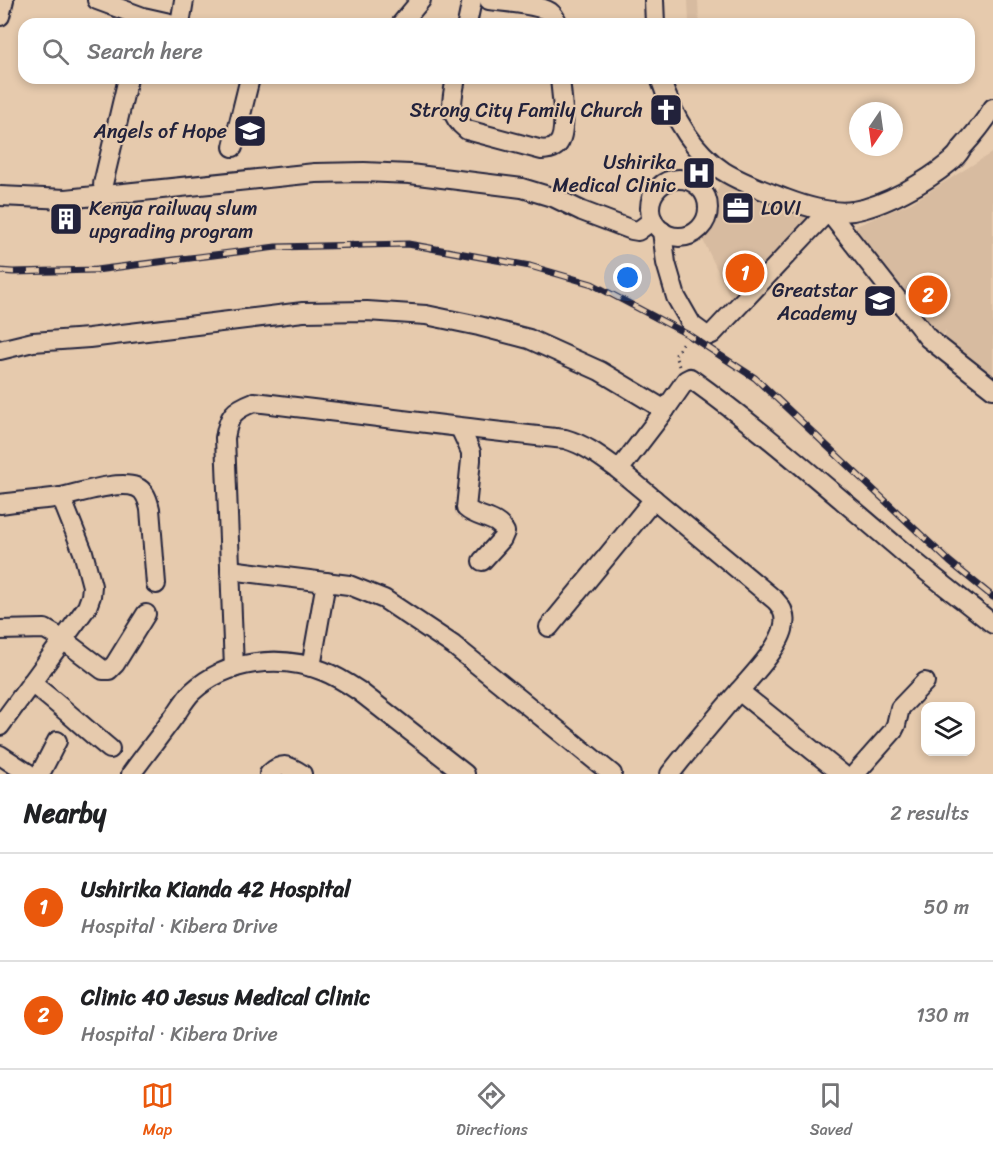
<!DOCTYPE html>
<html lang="en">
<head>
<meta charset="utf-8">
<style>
	:root { --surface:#fff; --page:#f2f2f2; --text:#202124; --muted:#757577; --line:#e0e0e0; --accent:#ea580c }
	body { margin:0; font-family:Sriracha,sans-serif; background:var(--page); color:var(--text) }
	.controls { position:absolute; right:18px; bottom:18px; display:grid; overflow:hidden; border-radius:12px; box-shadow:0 3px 9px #0003 }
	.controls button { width:54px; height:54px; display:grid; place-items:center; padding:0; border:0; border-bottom:2px solid var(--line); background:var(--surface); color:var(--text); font:30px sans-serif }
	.compass { position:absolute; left:849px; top:102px; width:54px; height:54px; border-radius:50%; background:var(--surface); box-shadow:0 3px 9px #0003; rotate:193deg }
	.you { position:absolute; left:628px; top:278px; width:21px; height:21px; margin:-15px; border:4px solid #fff; border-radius:50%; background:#1a73e8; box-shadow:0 0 0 9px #1a73e833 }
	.badge { display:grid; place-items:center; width:39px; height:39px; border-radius:50%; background:var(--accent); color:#fff; font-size:20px; font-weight:700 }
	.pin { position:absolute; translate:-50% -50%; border:3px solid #fff; box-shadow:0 2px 6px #0006 }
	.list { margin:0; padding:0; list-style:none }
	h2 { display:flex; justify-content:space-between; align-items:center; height:78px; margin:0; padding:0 24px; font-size:26px }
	h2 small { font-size:20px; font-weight:400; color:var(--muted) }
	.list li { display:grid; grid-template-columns:39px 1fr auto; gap:18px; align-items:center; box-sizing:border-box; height:108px; padding:0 24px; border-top:2px solid var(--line) }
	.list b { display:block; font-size:22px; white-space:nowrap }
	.list p { margin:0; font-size:20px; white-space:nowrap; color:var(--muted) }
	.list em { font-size:20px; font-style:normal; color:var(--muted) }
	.icon { flex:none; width:33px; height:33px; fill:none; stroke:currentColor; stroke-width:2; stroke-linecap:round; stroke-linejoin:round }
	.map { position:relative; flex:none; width:993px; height:774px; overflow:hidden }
	.search { position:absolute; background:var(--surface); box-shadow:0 3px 9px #0003; left:18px; right:18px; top:18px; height:66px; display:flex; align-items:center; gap:15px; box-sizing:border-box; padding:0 21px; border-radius:18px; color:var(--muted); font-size:22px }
	.sheet { height:294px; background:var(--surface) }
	nav { display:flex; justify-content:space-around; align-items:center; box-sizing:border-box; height:84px; border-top:2px solid var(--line); background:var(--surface); font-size:16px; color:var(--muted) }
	nav a { display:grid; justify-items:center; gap:3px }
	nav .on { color:var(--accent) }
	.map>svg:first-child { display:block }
	.built { fill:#d7bba0 }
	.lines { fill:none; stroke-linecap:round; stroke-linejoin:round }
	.minor-casing { stroke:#22223b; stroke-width:22 }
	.path { stroke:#22223b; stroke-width:3; stroke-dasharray:1.5 4.5; stroke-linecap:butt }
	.minor { stroke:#e6caad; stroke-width:18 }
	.rail-casing { stroke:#22223b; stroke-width:7 }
	.rail { stroke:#e6caad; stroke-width:4.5; stroke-dasharray:14; stroke-linecap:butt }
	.labels { text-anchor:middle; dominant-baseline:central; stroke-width:4.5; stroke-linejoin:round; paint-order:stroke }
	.poi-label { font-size:20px; fill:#22223b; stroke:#e6caad; text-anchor:end }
</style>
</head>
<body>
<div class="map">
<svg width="993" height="774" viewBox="0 0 993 774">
	<rect width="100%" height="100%" fill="#e6caad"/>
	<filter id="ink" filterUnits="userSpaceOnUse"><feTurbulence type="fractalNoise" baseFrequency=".0167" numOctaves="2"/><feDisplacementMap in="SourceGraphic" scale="12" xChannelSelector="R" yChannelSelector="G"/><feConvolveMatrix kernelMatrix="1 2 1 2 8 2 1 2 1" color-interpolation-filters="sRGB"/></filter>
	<g filter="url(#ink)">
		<g class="built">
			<polygon points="688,0 698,0 699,22 689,23"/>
			<polygon points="993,152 993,381 943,342 946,330 939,342 849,229 911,203"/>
			<polygon points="721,180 822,221 736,309 702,238"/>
		</g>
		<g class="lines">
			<defs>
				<g id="minor">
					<polyline points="97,0 143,17 174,24"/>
					<path d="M 489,0 C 504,2 538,4 550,12 C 554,15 556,19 558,24"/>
					<polyline points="654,0 655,24"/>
					<polyline points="0,16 4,0"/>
					<polyline points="180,24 184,0"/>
					<polyline points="401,24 421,0"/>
					<polyline points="467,24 472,0"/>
					<path d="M 456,78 C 452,101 446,113 467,130 L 542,150 C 547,149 552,150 556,146 C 569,136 561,94 560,78"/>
					<path d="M 660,78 C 672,114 690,149 723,171 C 742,183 765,191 786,199 C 807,207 830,214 853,211 C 884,206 926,182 950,162 C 955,158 959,153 962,148 C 974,135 984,123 993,108"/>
					<polyline points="233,147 250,78"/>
					<circle cx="679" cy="208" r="29"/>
					<polyline points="103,184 128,78"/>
					<polyline points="0,196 66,199 315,173 364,172 410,174 522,188 555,198 582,211 632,230 638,231 653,220"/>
					<polyline points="662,231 666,263 676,297 692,325 707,336 712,334 828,211 928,338 993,389"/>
					<polyline points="0,350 33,342 89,338 303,312 367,311 426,315 479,326 529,339 600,371 665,410 619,470"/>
					<path d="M 665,410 L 686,380 L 690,378 C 765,432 833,493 903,552 C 933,577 963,600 993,624"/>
					<path d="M 460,428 L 471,452 L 471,460 L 466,508 C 478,519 497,516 505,532 L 502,539 L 482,561"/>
					<path d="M 0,504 C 20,501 41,500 61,497 C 80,493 119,480 136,487 C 145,490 148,500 150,509 L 156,584"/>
					<polyline points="230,570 349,585 384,599 453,645 612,774"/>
					<polyline points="549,627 654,499"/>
					<polyline points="0,630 45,629 62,639 103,670 109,670 115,664 146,614"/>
					<polyline points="311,667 326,582"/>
					<path d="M 234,668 L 225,438 C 229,415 233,410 254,402 C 358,414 461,428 565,439 C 586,445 601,457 619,470 L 775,600 C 782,607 786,615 784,625 C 781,648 747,681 732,699 C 711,724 690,748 670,774"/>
					<path d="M 31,683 C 58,703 83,727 110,749"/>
					<polyline points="739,691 842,774"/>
					<polyline points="0,726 87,607 91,596 92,586 83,552 61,497"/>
					<polyline points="0,755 29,774"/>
					<polyline points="40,774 57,741"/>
					<path d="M 131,774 C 145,755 159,737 173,718 C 179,710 185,699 192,692 C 226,660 281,654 323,671 C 336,676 347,683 359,691 L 465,774"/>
					<path d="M 269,774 C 282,762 289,765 302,774"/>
					<polyline points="855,774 893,731 896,725 900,708 925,682"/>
				</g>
			</defs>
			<use href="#minor" class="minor-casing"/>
			<polyline class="path" points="679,366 675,356 684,340"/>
			<use href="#minor" class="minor"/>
			<defs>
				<polyline id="rail" points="0,271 13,272 96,270 276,247 408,244 530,266 592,284 687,334 755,378 950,562 993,597"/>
			</defs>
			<use href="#rail" class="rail-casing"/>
			<use href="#rail" class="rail"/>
		</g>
	</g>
	<defs>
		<symbol id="church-square" viewBox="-11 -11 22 22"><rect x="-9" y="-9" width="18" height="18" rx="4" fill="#22223b" stroke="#e6caad"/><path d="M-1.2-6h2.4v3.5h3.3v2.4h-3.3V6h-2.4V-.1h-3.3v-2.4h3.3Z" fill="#fff"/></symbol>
		<symbol id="school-square" viewBox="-11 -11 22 22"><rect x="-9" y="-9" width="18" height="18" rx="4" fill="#22223b" stroke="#e6caad"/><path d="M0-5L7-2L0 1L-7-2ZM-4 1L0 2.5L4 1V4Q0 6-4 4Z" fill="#fff"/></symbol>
		<symbol id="hospital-square" viewBox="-11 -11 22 22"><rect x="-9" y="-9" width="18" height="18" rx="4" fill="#22223b" stroke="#e6caad"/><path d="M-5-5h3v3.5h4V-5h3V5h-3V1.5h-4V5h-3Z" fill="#fff"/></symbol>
		<symbol id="office-square" viewBox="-11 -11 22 22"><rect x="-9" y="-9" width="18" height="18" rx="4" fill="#22223b" stroke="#e6caad"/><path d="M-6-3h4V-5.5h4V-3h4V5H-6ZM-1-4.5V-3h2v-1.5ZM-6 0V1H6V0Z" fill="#fff"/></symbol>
		<symbol id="building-square" viewBox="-11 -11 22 22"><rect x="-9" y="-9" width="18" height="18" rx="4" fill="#22223b" stroke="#e6caad"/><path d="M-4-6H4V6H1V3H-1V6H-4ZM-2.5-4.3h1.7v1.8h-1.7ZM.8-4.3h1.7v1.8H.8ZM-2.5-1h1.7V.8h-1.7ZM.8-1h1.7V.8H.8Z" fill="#fff"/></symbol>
	</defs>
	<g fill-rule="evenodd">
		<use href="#church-square" x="647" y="91" width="38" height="38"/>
		<use href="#school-square" x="231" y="112" width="38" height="38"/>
		<use href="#hospital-square" x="680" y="154" width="38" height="38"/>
		<use href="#office-square" x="719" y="189" width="38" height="38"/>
		<use href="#building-square" x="47" y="200" width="38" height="38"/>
		<use href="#school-square" x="861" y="282" width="38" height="38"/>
	</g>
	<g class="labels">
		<g class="poi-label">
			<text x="643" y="110">Strong City Family Church</text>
			<text x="227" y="131">Angels of Hope</text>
			<text x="676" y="162">Ushirika<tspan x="676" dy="23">Medical Clinic</tspan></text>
			<text x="89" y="208" text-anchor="start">Kenya railway slum<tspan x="89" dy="23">upgrading program</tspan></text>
			<text x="761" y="208" text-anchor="start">LOVI</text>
			<text x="857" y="290">Greatstar<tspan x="857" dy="23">Academy</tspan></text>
		</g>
	</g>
</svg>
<div class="controls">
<button><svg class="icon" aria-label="layers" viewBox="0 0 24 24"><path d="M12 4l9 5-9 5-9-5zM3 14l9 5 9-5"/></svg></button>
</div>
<svg class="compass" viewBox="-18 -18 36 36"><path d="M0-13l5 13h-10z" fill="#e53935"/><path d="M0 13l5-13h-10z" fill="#757577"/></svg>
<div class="you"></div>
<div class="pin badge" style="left:745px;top:273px">1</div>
<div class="pin badge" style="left:928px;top:295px">2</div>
<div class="search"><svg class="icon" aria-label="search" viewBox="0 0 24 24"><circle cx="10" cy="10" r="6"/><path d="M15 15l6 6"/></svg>Search here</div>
</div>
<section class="sheet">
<h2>Nearby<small>2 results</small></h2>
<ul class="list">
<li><span class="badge">1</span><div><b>Ushirika Kianda 42 Hospital</b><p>Hospital · Kibera Drive</p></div><em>50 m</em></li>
<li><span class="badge">2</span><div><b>Clinic 40 Jesus Medical Clinic</b><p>Hospital · Kibera Drive</p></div><em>130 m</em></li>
</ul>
</section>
<nav>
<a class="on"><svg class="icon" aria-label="map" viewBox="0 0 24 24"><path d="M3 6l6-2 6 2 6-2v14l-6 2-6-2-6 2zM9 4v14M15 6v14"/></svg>Map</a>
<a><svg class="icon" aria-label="directions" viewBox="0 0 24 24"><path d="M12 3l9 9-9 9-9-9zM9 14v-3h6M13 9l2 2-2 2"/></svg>Directions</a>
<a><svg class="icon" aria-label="saved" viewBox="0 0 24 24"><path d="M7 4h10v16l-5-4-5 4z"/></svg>Saved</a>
</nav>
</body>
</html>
